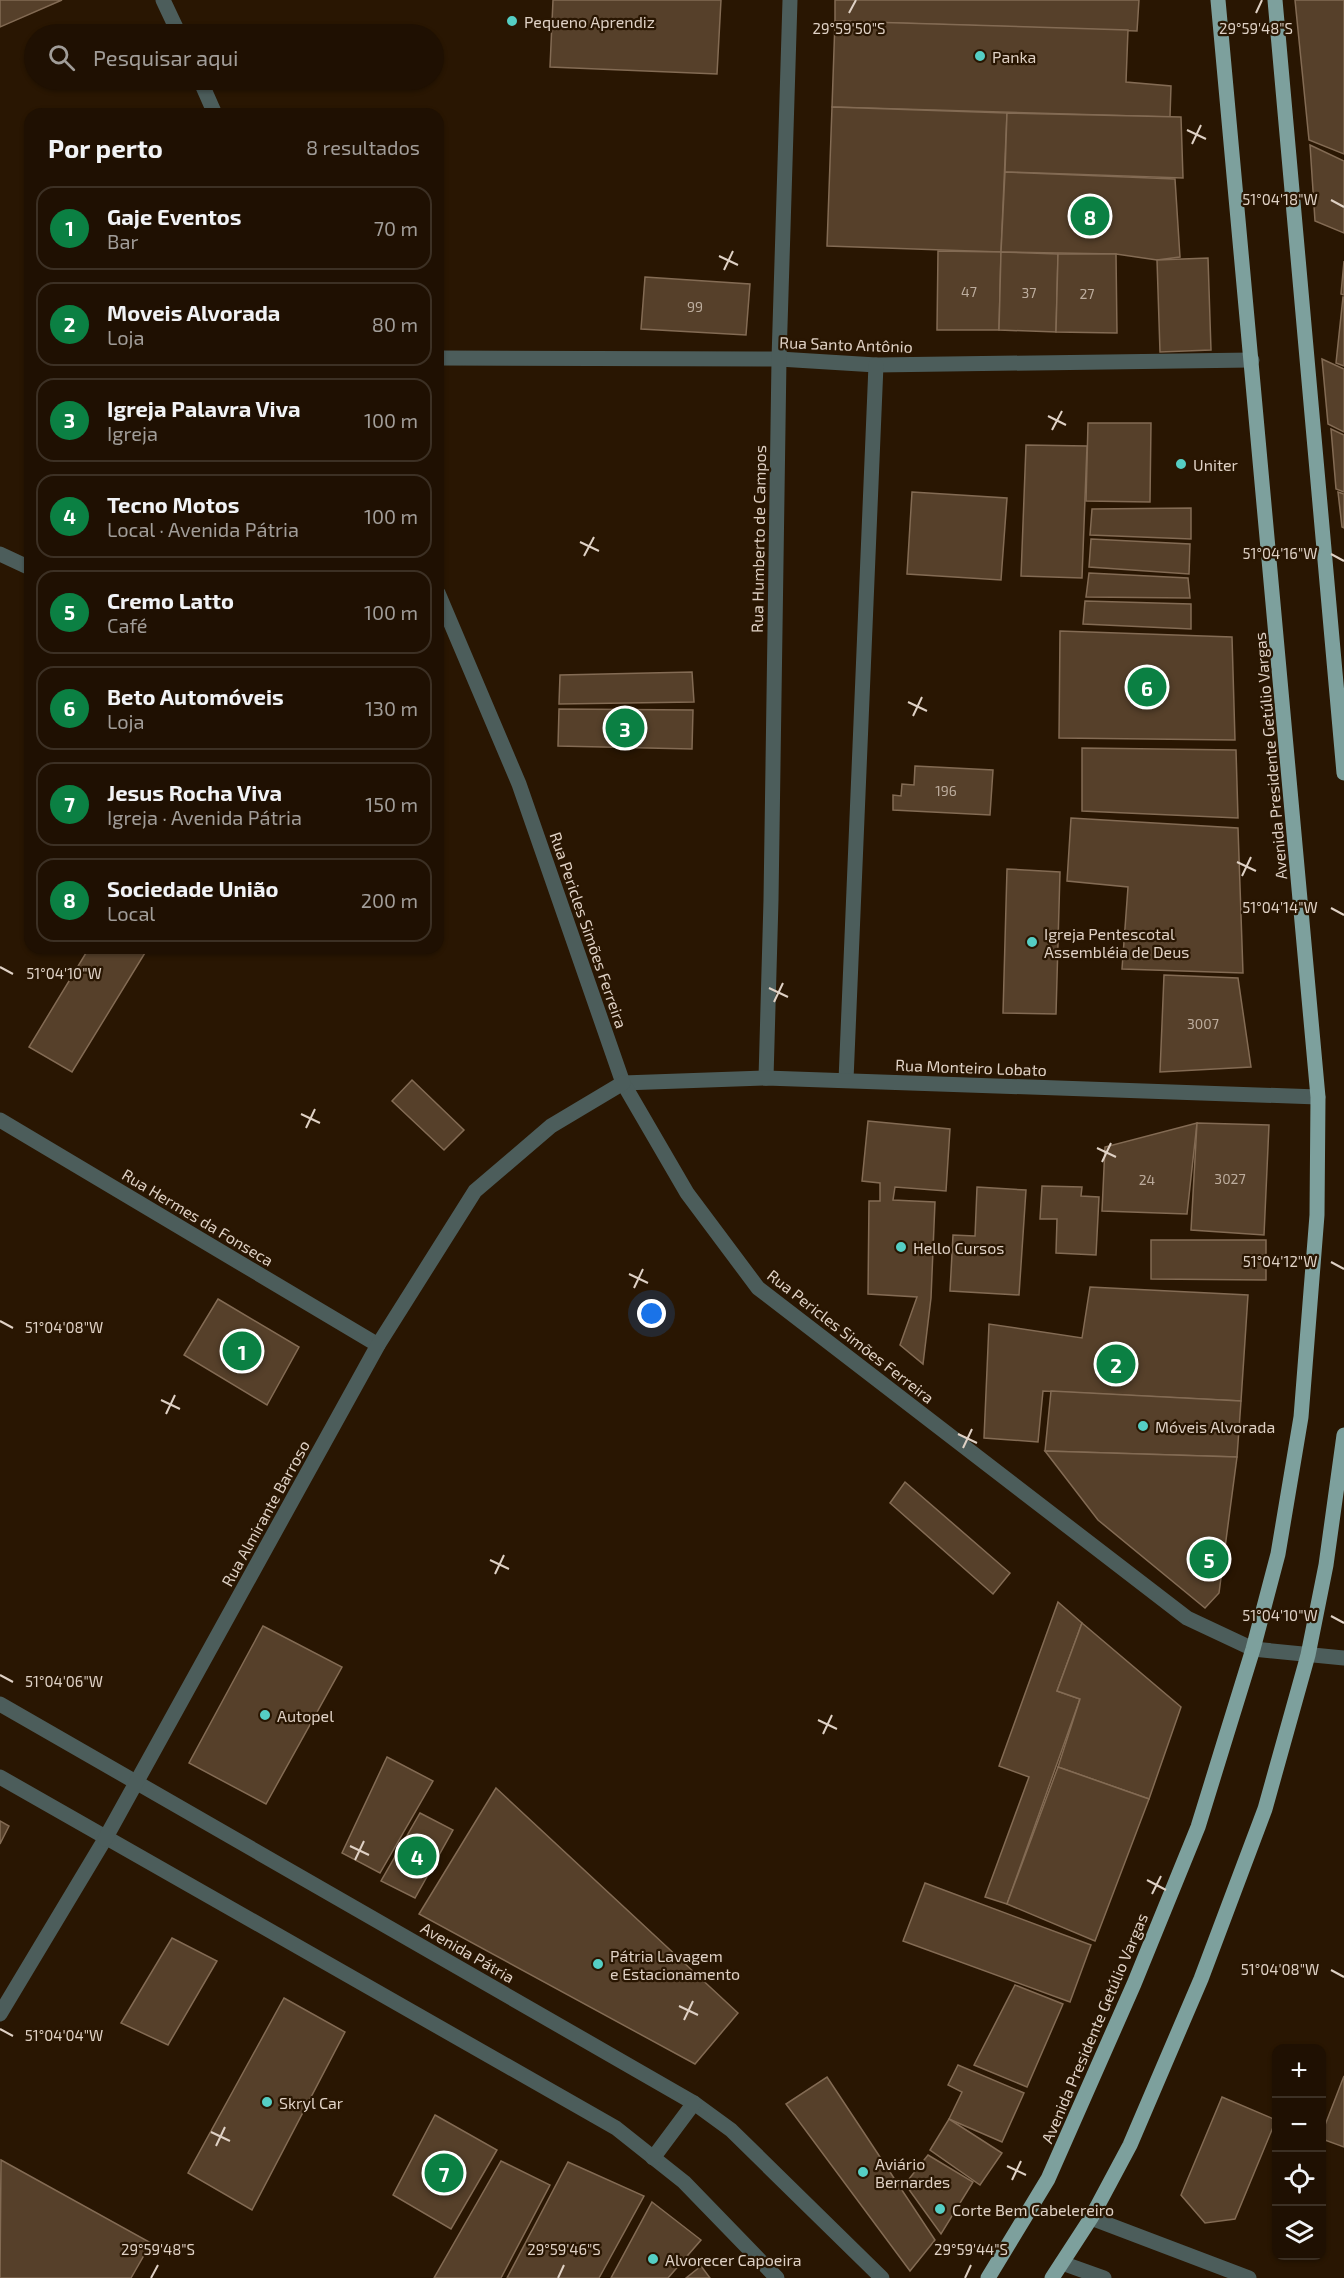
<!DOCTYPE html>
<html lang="pt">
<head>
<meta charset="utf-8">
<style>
	:root { --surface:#1f1002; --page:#27190c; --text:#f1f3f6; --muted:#a19d99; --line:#3c3024; --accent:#0b8043 }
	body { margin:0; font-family:"Exo 2",sans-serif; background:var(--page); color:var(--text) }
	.controls { position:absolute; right:18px; bottom:18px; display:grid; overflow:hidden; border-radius:12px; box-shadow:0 2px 4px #0004 }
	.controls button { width:54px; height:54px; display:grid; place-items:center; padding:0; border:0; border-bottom:2px solid var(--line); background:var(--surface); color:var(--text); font:30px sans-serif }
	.you { position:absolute; left:652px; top:1314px; width:21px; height:21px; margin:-15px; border:4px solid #fff; border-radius:50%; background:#1a73e8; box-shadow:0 0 0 9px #1a73e833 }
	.badge { display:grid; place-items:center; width:39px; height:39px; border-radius:50%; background:var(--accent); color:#fff; font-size:20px; font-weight:700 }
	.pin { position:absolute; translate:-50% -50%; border:3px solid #fff; box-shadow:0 2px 6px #0006 }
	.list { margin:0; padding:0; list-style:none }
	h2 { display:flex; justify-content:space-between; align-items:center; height:78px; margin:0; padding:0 24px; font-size:26px }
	h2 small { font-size:20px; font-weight:400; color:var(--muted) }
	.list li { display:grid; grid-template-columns:39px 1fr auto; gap:18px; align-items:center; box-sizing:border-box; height:84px; margin:0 12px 12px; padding:0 12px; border:2px solid var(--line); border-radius:18px }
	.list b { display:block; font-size:22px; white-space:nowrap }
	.list p { margin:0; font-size:20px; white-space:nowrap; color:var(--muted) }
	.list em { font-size:20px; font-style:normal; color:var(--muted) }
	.icon { flex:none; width:33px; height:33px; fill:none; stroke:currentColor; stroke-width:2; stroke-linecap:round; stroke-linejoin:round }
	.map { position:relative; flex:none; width:1344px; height:2278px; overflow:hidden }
	.search { position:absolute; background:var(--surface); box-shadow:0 2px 4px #0004; left:24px; top:24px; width:420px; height:66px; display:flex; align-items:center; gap:15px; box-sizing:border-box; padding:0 21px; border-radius:33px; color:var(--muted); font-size:22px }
	.panel { position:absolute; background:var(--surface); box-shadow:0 2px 4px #0004; left:24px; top:108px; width:420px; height:846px; border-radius:18px }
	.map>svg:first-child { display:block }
	.building { fill:#56402a; stroke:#836b54; stroke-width:1.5 }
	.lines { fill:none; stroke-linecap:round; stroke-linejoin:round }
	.service { stroke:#4c5d5b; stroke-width:15 }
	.minor { stroke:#4c5d5b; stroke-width:15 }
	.tertiary { stroke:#4c5d5b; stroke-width:15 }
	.primary { stroke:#7da09d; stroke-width:15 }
	.ticks { fill:none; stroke:#dfd1c5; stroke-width:2 }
	.poi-dot { fill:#55cec4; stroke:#291602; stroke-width:2 }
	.labels { text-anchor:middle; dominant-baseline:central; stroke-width:4.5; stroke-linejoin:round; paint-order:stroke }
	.number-label { font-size:14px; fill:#bdad9e }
	.poi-label { font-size:16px; fill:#dfd1c5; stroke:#291602; text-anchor:start }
	.street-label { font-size:16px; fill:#dfd1c5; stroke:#291602 }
	.ticks-label { font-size:15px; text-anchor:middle; fill:#dfd1c5; stroke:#291602; stroke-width:4.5; stroke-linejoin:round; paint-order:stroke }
</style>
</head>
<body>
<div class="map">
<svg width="1344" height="2278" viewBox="0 0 1344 2278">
	<rect width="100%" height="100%" fill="#291602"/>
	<g class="building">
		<polygon points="0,0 62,0 0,27"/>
		<polygon points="553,0 721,0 717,74 550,67"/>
		<polygon points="835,0 1139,0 1137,31 835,21"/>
		<polygon points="1295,0 1344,0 1344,154 1309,140"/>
		<polygon points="835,21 1128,30 1126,82 1171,86 1170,117 832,107"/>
		<polygon points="832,107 1007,113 1001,252 827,246"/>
		<polygon points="1007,113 1181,117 1183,178 1005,172"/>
		<polygon points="1310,145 1344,161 1344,233 1315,221"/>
		<polygon points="1005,172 1175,179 1180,257 1157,260 1116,254 1001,252"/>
		<polygon points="938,251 1001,252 999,330 937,330"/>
		<polygon points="1001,252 1058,254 1056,332 999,330"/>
		<polygon points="1058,254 1116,254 1117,333 1056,332"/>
		<polygon points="1208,258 1211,350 1160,352 1157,260"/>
		<polygon points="1344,261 1344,295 1341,294"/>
		<polygon points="645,277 750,284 746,335 641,329"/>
		<polygon points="1343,297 1344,297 1344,366 1336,363"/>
		<polygon points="1322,359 1344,369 1344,432 1328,424"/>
		<polygon points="1088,423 1151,423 1150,502 1086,501"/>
		<polygon points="1331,429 1344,435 1344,492 1336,489"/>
		<polygon points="1026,445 1087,446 1082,578 1021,576"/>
		<polygon points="912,492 1007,498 1001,580 907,574"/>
		<polygon points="1338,492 1344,494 1344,528 1342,527"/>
		<polygon points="1191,508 1191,539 1090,535 1092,509"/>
		<polygon points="1091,539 1190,544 1189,574 1089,567"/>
		<polygon points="1089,573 1188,578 1190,598 1086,597"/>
		<polygon points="1085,601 1191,604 1191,629 1083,624"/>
		<polygon points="1060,631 1232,637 1235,740 1059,738"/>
		<polygon points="692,672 694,702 559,704 560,675"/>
		<polygon points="559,709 693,710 692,749 558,746"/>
		<polygon points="1082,748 1236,750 1238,818 1082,811"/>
		<polygon points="915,766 993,770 990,815 893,810 893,795 901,796 902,784 914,785"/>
		<polygon points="1071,818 1238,828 1243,973 1122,969 1128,887 1067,881"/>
		<polygon points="1007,869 1060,872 1056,1014 1003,1013"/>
		<polygon points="89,948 148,948 72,1072 29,1047"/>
		<polygon points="1164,975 1238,978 1251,1067 1160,1072"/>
		<polygon points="412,1080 464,1130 444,1150 392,1101"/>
		<polygon points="868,1121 950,1129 946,1191 895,1187 893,1200 935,1202 931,1298 923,1364 900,1345 917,1297 868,1294 869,1201 880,1201 880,1183 862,1181"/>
		<polygon points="1197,1123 1187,1214 1102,1211 1105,1147"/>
		<polygon points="1197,1123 1269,1125 1264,1235 1191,1230"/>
		<polygon points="1042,1186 1082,1187 1081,1196 1099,1197 1096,1255 1056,1253 1057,1219 1040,1219"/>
		<polygon points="977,1187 1026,1190 1019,1295 950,1291 953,1235 975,1236"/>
		<polygon points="1151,1240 1266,1240 1266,1280 1151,1279"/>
		<polygon points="1090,1287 1248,1295 1241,1401 1043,1391 1038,1442 984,1438 989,1324 1082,1338"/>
		<polygon points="218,1299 299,1347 267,1405 184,1355"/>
		<polygon points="1051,1391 1241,1401 1237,1457 1045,1451"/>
		<polygon points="1045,1451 1237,1457 1219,1593 1205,1608 1098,1520"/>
		<polygon points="905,1482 1010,1573 993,1594 890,1503"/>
		<polygon points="1058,1602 1082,1623 1057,1691 1080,1699 1007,1904 985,1897 1029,1777 999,1766"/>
		<polygon points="1082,1623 1181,1707 1149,1799 1058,1767 1080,1699 1057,1691"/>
		<polygon points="263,1626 342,1667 266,1804 189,1763"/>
		<polygon points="387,1757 433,1781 380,1873 342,1853"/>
		<polygon points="1058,1767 1149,1799 1095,1941 1007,1904"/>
		<polygon points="496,1788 738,2013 695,2064 419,1914"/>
		<polygon points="420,1813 453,1830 415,1898 381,1881"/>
		<polygon points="0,1821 9,1826 0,1844"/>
		<polygon points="925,1883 1091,1945 1070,2002 903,1941"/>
		<polygon points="172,1938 217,1961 168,2045 121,2023"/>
		<polygon points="1015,1985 1063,2004 1027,2087 974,2065"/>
		<polygon points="284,1998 345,2032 252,2210 188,2173"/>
		<polygon points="958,2065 1024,2093 1002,2142 949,2119 962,2092 948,2085"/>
		<polygon points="1344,2076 1344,2147 1322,2139 1322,2133"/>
		<polygon points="827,2077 935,2240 910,2271 786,2104"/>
		<polygon points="1222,2097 1276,2120 1235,2219 1205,2223 1181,2195"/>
		<polygon points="435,2115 497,2150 451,2229 393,2195"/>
		<polygon points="949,2119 1002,2153 980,2185 930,2150"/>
		<polygon points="928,2155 973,2182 941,2234 905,2184"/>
		<polygon points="1,2160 151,2243 131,2278 0,2278"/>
		<polygon points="501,2161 550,2185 501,2278 434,2278"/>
		<polygon points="568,2162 644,2196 599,2278 507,2278"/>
		<polygon points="652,2202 701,2240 668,2278 611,2278"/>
		<polygon points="701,2266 710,2278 686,2278"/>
	</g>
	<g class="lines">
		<g class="service">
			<polyline points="1091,2218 1249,2278"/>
			<polyline points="1062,2263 1104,2278"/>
		</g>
		<g class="minor">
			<polyline points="438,358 779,359 876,365 1252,360"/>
			<polyline points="0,554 30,568"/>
			<polyline points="766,1078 771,900 779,359 790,0"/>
			<polyline points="846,1080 876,365"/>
			<polyline points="623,1083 766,1078 1318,1097"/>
			<polyline points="0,1120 378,1345"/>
			<polyline points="0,2014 105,1839"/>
		</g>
		<g class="tertiary">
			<polyline points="163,0 179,34"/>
			<polyline points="200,80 215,114"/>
			<polyline points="438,593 519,784 623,1083 687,1193 758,1288 1187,1618 1253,1649 1344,1658"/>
			<polyline points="0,1704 694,2103 731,2130 882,2278"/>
			<polyline points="0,1777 616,2128 684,2182 777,2278"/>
			<polyline points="105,1839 378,1345 475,1191 551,1126 623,1083"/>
			<polyline points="653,2158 694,2103"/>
		</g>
		<g class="primary">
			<polyline points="1275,0 1344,773"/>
			<polyline points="988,2278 1048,2179 1134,1984 1198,1827 1253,1649 1278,1554 1301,1417 1317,1215 1318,1097 1218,0"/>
			<polyline points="1052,2278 1091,2218 1130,2145 1201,1979 1265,1809 1308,1655 1326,1565 1344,1435"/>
		</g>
	</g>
	<path class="ticks" d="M 849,13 L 856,0M 1256,13 L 1262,0M 1187,130 L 1206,139M 1192,144 L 1201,125M 1331,200 L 1344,207M 719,256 L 738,265M 724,270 L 733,251M 1048,416 L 1066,425M 1052,430 L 1062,411M 580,542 L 599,551M 1331,554 L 1344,561M 584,556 L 594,537M 908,702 L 927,711M 913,716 L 922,697M 1237,862 L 1256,871M 1242,876 L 1251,857M 1331,908 L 1344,915M 0,967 L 13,974M 769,988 L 788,997M 774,1002 L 783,983M 301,1114 L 320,1123M 306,1128 L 315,1109M 1097,1148 L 1116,1157M 1102,1162 L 1111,1143M 1331,1262 L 1344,1269M 629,1274 L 648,1283M 634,1288 L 643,1269M 0,1321 L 13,1328M 161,1400 L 180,1409M 166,1414 L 175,1395M 958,1434 L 977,1443M 963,1448 L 972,1429M 490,1560 L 509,1569M 495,1574 L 504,1555M 1331,1616 L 1344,1623M 0,1675 L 13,1682M 818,1720 L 837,1729M 823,1734 L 832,1715M 350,1846 L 369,1855M 355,1860 L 364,1841M 1147,1880 L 1166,1890M 1152,1894 L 1161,1876M 1331,1970 L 1344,1977M 679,2006 L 698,2015M 684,2020 L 693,2001M 0,2029 L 13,2036M 211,2132 L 230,2141M 216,2146 L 225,2127M 1007,2166 L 1026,2175M 1012,2180 L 1021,2161M 151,2278 L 158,2265M 558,2278 L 564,2265M 965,2278 L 971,2265"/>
	<g class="poi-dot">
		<circle cx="512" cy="21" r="6"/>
		<circle cx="980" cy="56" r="6"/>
		<circle cx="1181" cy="464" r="6"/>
		<circle cx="1032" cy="942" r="6"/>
		<circle cx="901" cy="1247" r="6"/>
		<circle cx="1143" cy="1426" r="6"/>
		<circle cx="265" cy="1715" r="6"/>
		<circle cx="598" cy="1964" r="6"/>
		<circle cx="267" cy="2102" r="6"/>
		<circle cx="863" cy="2172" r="6"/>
		<circle cx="940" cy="2209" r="6"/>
		<circle cx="653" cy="2259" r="6"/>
	</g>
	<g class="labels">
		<g class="number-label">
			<text x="969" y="291">47</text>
			<text x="1029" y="292">37</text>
			<text x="1087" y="293">27</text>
			<text x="695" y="306">99</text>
			<text x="946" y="790">196</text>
			<text x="1203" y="1023">3007</text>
			<text x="1230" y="1178">3027</text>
			<text x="1147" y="1179">24</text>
		</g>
		<g class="poi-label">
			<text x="524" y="21">Pequeno Aprendiz</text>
			<text x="992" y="56">Panka</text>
			<text x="1193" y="464">Uniter</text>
			<text x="1044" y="933">Igreja Pentescotal<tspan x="1044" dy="18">Assembléia de Deus</tspan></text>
			<text x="913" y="1247">Hello Cursos</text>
			<text x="1155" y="1426">Móveis Alvorada</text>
			<text x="277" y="1715">Autopel</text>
			<text x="610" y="1955">Pátria Lavagem<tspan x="610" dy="18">e Estacionamento</tspan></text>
			<text x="279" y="2102">Skryl Car</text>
			<text x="875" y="2163">Aviário<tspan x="875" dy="18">Bernardes</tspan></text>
			<text x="952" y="2209">Corte Bem Cabelereiro</text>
			<text x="665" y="2259">Alvorecer Capoeira</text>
		</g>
		<g class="street-label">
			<text transform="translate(846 344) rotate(2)">Rua Santo Antônio</text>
			<text transform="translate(758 539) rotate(-89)">Rua Humberto de Campos</text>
			<text transform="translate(1270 756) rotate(-95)">Avenida Presidente Getúlio Vargas</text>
			<text transform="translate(589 930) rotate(71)">Rua Pericles Simões Ferreira</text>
			<text transform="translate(971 1067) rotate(2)">Rua Monteiro Lobato</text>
			<text transform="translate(198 1217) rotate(31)">Rua Hermes da Fonseca</text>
			<text transform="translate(851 1336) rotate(38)">Rua Pericles Simões Ferreira</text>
			<text transform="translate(265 1513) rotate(-61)">Rua Almirante Barroso</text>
			<text transform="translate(468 1952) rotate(30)">Avenida Pátria</text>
			<text transform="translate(1094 2028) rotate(-67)">Avenida Presidente Getúlio Vargas</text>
		</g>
	</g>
	<g class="ticks-label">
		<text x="849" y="34">29°59'50"S</text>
		<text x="1256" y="34">29°59'48"S</text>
		<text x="1280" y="205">51°04'18"W</text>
		<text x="1280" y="559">51°04'16"W</text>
		<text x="1280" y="913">51°04'14"W</text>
		<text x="64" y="979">51°04'10"W</text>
		<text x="1280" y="1267">51°04'12"W</text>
		<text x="64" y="1333">51°04'08"W</text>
		<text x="1280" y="1621">51°04'10"W</text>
		<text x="64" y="1687">51°04'06"W</text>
		<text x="1280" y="1975">51°04'08"W</text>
		<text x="64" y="2041">51°04'04"W</text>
		<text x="158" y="2255">29°59'48"S</text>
		<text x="564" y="2255">29°59'46"S</text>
		<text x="971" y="2255">29°59'44"S</text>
	</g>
</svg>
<div class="controls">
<button>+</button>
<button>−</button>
<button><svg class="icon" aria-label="locate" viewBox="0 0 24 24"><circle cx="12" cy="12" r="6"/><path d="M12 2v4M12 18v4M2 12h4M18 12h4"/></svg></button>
<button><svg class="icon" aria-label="layers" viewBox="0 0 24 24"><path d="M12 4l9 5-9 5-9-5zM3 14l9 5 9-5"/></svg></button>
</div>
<div class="you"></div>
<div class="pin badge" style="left:242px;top:1351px">1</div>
<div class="pin badge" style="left:1116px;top:1364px">2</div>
<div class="pin badge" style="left:625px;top:728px">3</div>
<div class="pin badge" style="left:417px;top:1856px">4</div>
<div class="pin badge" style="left:1209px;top:1559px">5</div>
<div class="pin badge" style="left:1147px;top:687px">6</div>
<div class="pin badge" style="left:444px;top:2173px">7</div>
<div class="pin badge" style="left:1090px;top:216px">8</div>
<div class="search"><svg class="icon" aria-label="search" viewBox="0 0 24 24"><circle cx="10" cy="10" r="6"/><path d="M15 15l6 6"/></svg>Pesquisar aqui</div>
<section class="panel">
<h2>Por perto<small>8 resultados</small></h2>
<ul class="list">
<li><span class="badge">1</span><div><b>Gaje Eventos</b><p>Bar</p></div><em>70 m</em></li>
<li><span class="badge">2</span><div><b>Moveis Alvorada</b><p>Loja</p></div><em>80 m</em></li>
<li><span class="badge">3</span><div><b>Igreja Palavra Viva</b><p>Igreja</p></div><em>100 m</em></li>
<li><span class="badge">4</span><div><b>Tecno Motos</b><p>Local · Avenida Pátria</p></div><em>100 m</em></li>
<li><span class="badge">5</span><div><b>Cremo Latto</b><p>Café</p></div><em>100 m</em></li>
<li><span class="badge">6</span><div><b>Beto Automóveis</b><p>Loja</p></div><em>130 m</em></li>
<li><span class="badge">7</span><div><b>Jesus Rocha Viva</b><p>Igreja · Avenida Pátria</p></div><em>150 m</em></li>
<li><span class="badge">8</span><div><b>Sociedade União</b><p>Local</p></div><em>200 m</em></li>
</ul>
</section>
</div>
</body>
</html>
